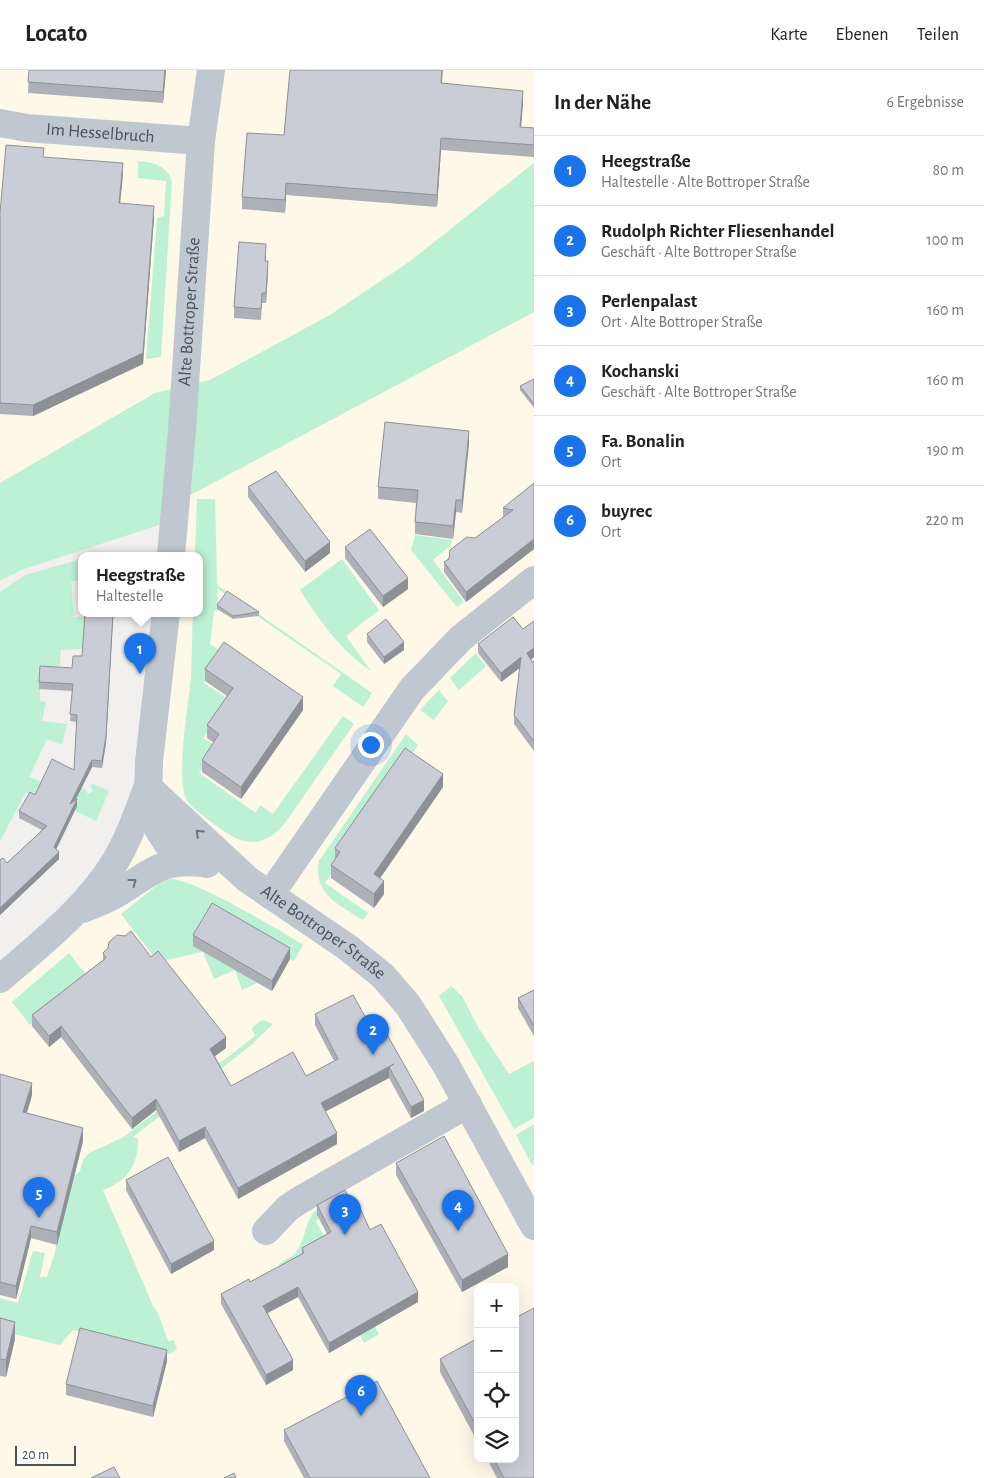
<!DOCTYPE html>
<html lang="de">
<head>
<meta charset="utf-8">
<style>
	:root { --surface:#fff; --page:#f6f6f6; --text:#202124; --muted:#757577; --line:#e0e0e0; --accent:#1a73e8 }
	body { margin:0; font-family:"Alegreya Sans",sans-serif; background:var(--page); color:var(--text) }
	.controls { position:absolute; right:15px; bottom:15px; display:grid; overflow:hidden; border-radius:10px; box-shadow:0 5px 20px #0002 }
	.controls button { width:45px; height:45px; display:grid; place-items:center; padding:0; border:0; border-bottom:1px solid var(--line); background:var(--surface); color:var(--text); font:25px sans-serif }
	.scale { position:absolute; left:15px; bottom:12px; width:61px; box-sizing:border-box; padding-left:5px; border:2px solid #46515d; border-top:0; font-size:14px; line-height:18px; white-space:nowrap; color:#46515d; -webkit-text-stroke:4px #fff; paint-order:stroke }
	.you { position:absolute; left:370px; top:674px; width:18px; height:18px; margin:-12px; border:4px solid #fff; border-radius:50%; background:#1a73e8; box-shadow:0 0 0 8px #1a73e833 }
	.badge { display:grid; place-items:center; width:32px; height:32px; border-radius:50%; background:var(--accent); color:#fff; font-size:16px; font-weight:700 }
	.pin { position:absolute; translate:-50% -41px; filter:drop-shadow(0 1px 2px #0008) }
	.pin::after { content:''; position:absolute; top:26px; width:18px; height:15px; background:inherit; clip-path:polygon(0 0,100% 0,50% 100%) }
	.popup { position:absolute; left:78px; top:482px; width:125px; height:65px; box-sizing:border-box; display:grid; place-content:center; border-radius:10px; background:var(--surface); filter:drop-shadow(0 1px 4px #0005); font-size:16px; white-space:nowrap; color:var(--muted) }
	.popup b { font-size:19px; color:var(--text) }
	.popup::after { content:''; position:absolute; left:50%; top:100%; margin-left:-10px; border:10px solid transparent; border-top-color:var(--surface) }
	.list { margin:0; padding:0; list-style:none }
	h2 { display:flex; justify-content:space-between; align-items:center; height:65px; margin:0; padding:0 20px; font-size:21px }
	h2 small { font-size:16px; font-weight:400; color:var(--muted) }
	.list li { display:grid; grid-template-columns:32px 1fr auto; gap:15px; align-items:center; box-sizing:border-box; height:70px; padding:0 20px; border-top:1px solid var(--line) }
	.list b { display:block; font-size:19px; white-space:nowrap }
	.list p { margin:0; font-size:16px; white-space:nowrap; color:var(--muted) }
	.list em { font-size:16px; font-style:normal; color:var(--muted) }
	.icon { flex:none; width:28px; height:28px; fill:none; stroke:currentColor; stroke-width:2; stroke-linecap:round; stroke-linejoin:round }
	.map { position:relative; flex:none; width:534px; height:1408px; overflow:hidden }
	header { display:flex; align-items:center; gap:30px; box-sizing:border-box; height:70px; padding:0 25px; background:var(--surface); border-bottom:1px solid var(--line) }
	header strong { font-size:24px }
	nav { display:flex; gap:28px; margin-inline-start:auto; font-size:18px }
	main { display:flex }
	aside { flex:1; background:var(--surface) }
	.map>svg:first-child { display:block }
	.commercial { fill:#fdf8e8; fill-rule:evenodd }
	.green { fill:#bcf1d4 }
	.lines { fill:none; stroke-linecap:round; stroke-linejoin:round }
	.minor { stroke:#bfc8d1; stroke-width:28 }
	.wall { fill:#aeb0b7 }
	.shaded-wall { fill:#8d9095 }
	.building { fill:#cacdd5; stroke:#8d9095 }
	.oneway { stroke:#6a7580 }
	.labels { text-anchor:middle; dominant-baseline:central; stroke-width:4.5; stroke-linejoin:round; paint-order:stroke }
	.street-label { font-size:18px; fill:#46515d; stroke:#fff }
</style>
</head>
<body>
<header>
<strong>Locato</strong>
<nav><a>Karte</a><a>Ebenen</a><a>Teilen</a></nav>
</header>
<main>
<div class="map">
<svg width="534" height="1408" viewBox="0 0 534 1408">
	<rect width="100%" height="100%" fill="#f2efef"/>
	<g class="commercial">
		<polygon points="0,0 534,0 534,93 409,192 330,245 210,310 155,323 0,413"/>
		<path d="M 534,242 L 534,1408 L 0,1408 L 0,909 L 23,889 L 134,751 L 166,543 L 193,543 L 188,732 L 234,768 L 250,773 L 265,770 L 272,766 L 353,654 L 343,646 L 273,744 L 257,744 L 198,703 L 203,668 L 204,613 L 214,540 L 218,540 L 215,429 L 197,430 L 195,485 L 173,485 L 179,431 ZM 478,1217 L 515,1217 L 515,1389 L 478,1389 Z"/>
	</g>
	<g class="green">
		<path d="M 138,91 C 153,92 168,96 172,112 L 161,287 L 146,289 L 157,148 L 164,146 L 166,111 L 138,108 Z"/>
		<polygon points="534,93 534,242 179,431 171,451 21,500 0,511 0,413 155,323 210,310 330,245 409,192"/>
		<path d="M 197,429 L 215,429 L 217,515 L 372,623 L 363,637 L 333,616 L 341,604 L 217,518 L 218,540 L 214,541 L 210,574 L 225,584 L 204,613 L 230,630 L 203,668 L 217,677 L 199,703 L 256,743 L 260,735 L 273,744 L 343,646 L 354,654 L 285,753 C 272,769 256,777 236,768 C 225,763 195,741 188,732 C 174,714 189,632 191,607 C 192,586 192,564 193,543 L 199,543 L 199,485 L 195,485 Z"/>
		<polygon points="415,465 452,470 450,476 433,490 464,532 457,537 411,480"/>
		<polygon points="81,489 81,511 71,511 74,547 85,547 83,579 61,580 59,604 40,603 40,631 46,632 42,651 67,654 62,675 47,669 29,707 53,716 45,730 26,722 0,771 0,522 25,505"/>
		<path d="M 342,489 L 379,540 L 346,566 L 371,601 C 340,580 320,551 300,520 Z"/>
		<polygon points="476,583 486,596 459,620 450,608"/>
		<polygon points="439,620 448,631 434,650 420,640"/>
		<path d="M 406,664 L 418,675 L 325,813 L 368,843 L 363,850 C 339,834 313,825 319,791 Z"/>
		<polygon points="93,714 109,721 96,751 71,739 81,719 83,718 88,724 93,721 90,715"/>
		<path d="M 170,809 C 191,807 281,861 303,875 L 294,891 L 290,889 L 271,921 L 257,913 L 242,920 L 235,900 L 214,909 L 203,882 L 158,892 L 121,844 L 160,813 Z"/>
		<polygon points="69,883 89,908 30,955 12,932"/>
		<polygon points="451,916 462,926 478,957 509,1004 534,991 534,1048 514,1059 439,926"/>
		<path d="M 262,950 L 273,954 L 250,976 L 133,1067 L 138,1069 C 139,1094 126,1112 103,1120 L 153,1236 C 161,1245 163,1259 168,1271 L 174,1270 L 177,1280 L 169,1284 L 159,1285 L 126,1273 L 73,1260 L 60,1275 L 0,1261 L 0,1228 L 18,1233 L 33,1181 L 45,1183 L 40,1207 L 47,1207 C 49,1197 56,1185 56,1175 C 57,1164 51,1160 63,1150 L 74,1106 L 80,1101 L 83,1090 L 89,1083 L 122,1068 L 255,966 L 252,958 Z"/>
		<polygon points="534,1054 534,1094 532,1095 516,1065"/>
		<path d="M 318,1138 L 321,1143 L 316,1152 L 379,1264 L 364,1273 L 314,1181 L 283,1204 L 279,1194 C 284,1190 292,1187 296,1182 C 307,1168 304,1150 318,1138 Z"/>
	</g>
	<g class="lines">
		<g class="minor">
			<path id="s1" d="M 0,53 L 27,58 L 201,71"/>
			<path id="s2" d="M 171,485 L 182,360 L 201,71 L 211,0"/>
			<polyline points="166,543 149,691 148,730 157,757 167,773 207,794"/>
			<path id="s3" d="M 148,717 L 247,809 L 347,877 L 383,906 L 408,935 L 446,995 L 534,1156"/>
			<polyline points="270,825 412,619 461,568 534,510"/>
			<path d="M 83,839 C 95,834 107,830 118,823 C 152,802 160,789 203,793"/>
			<path d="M 0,909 C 39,875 82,842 111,798 C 127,774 137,745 147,718"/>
			<polyline points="266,1161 288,1138 300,1130 468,1034"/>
		</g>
	</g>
	<g class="wall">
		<polygon points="29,0 166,0 163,33 28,23"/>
		<polygon points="290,0 443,0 442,13 523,33 521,57 534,58 534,87 441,80 437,137 286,125 285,143 242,139 242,127 284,65"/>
		<polygon points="44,87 123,104 120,133 154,147 143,294 33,346 0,344 0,143"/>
		<polygon points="266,185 266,191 268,201 266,233 262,233 261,250 234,248 234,237"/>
		<polygon points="534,309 534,338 520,320 520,316"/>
		<polygon points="469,373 462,443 456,442 453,469 415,464 415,452 416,433 378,429 378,417"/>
		<polygon points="534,413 534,479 466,532 444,502 444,492 503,447 503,438"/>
		<polygon points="248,417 330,483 305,502 248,427"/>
		<polygon points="345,477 408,519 383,537 345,488"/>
		<polygon points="217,535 259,542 259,546 233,549 217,539"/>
		<polygon points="113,549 106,673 102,698 92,697 75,731 77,736 56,779 59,789 0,845 0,790 7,793 42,760 19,748 19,741 35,725 74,700 77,652 70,651 72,621 39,619 39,612 72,598"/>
		<polygon points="534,551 534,587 531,590 532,592 534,591 534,681 514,654 514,645 520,598 501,612 478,583 478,574 523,559"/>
		<polygon points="367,564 404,580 384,594 367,572"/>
		<polygon points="205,599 303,640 241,729 202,702 202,690 214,673 207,668 207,655 227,626 205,611"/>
		<polygon points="443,717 380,808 384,824 374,838 331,808 331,795 335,789 335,778"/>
		<polygon points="193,865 290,889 272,921 193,876"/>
		<polygon points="103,883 151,887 226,978 215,986 231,1016 306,1006 334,991 315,955 315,944 367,950 424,1041 411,1048 389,1008 325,1041 337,1074 238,1129 205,1068 179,1082 156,1040 132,1059 61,967 49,977 32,956 32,945 103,890"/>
		<polygon points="534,920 534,966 518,938 518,928"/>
		<polygon points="0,1004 32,1025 27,1043 83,1071 57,1175 31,1168 16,1229 0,1225"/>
		<polygon points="396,1093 508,1197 462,1222 396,1105"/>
		<polygon points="126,1110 214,1180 171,1204 126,1120"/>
		<polygon points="317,1135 354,1137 370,1160 418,1232 329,1283 298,1227 268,1243 293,1300 266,1315 221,1234 221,1224 250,1212 302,1184 302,1178 327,1164 317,1145"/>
		<polygon points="0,1248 15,1269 6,1307 0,1306"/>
		<polygon points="478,1268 478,1373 440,1302 440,1289"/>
		<polygon points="167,1291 153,1347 66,1325 66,1314"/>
		<polygon points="284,1360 430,1408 304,1408 284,1371"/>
		<polygon points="487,1389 515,1389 534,1408 497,1408"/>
	</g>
	<g class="shaded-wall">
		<polygon points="165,0 166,0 163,33 163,22"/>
		<polygon points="523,21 523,33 520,69 520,57"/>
		<polygon points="441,68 441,80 437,137 437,125"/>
		<polygon points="123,93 123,104 119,144 119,133"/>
		<polygon points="286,113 286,125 285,143 285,130"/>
		<polygon points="154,136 154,147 143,294 33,346 33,335"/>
		<polygon points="268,191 268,201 266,233 266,223"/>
		<polygon points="469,361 469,373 462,443 462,430"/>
		<polygon points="456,430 456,442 453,469 453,456"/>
		<polygon points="534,469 534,479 466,532 466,522"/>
		<polygon points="330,472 330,483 305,502 305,491"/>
		<polygon points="408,508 408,519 383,537 383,526"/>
		<polygon points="113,543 106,673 102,698 102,691"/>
		<polygon points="404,572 404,580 384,594 384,587"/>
		<polygon points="534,578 534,587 527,593 527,583"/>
		<polygon points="521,587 521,597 501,612 501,603"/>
		<polygon points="303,627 303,640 241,729 241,717"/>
		<polygon points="92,690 92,697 70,741 70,734"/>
		<polygon points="443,704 443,717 374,817 374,804"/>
		<polygon points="77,729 77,736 54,784 54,777"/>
		<polygon points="59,782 59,789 0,845 0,838"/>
		<polygon points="384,811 384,824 374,838 374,824"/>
		<polygon points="290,878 290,889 272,921 272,911"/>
		<polygon points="61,956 61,967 49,977 49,966"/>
		<polygon points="226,967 226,978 210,990 210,979"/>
		<polygon points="394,994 389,997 389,1008 321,1044 321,1033"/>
		<polygon points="32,1013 32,1025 23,1055 23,1042"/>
		<polygon points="156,1029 156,1040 132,1059 132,1048"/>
		<polygon points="424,1030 424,1041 411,1048 411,1037"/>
		<polygon points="205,1057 205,1068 179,1082 179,1071"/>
		<polygon points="83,1058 83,1071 57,1175 57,1162"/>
		<polygon points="337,1063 337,1074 238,1129 238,1118"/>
		<polygon points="31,1156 31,1168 16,1229 16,1216"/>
		<polygon points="214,1171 214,1180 171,1204 171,1194"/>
		<polygon points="508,1184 508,1197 462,1222 462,1210"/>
		<polygon points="298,1217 298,1227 263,1245 263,1236"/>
		<polygon points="418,1222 418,1232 329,1283 329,1273"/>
		<polygon points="15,1252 15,1269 6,1307 6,1290"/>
		<polygon points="167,1280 167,1291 153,1347 153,1336"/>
		<polygon points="293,1290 293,1300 266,1315 266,1305"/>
	</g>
	<g class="building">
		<polygon points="29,0 165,0 163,22 28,12"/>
		<polygon points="290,0 442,0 441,13 523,21 520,57 534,58 534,75 441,68 437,125 286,113 285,130 242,127 247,63 284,65"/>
		<polygon points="6,75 44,78 43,87 123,93 119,133 154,136 143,283 33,335 0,333 0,143"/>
		<polygon points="239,172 266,174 265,191 268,191 266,223 262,223 261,239 234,237"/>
		<polygon points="534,309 534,334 520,316"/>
		<polygon points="385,352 469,361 462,430 456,430 453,456 415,452 418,420 378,417"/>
		<polygon points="276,401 330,472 305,491 248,417"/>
		<polygon points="534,413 534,469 466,522 444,492 449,489 450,480 467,467 475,468 513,440 503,438"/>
		<polygon points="370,459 408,508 383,526 345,477"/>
		<polygon points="227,521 259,542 233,546 217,535"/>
		<polygon points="85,543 113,543 106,666 102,691 92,690 70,734 77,729 54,777 59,782 0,838 0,790 3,788 7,793 47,756 19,741 30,722 35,725 52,689 74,700 77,645 70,644 73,614 39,612 40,596 72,598 73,586 82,586"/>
		<polygon points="513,547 523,559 534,551 534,578 527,583 532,592 534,591 534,671 514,645 521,587 501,603 478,574"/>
		<polygon points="386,549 404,572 384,587 367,564"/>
		<polygon points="224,572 303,627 241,717 202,690 219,664 207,655 233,618 205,599"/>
		<polygon points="405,678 443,704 374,804 384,811 374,824 331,795 340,782 335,778"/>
		<polygon points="212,833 290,878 272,911 193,865"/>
		<polygon points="131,861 151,887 158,881 226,967 210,979 231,1016 293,982 306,1006 338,989 315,944 353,925 367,950 376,945 424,1030 411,1037 389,997 394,994 321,1033 337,1063 238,1118 205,1057 179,1071 156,1029 132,1048 61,956 49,966 32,945 106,888 103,883 108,878 109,872 117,865 125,866"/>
		<polygon points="534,920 534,956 518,928"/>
		<polygon points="0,1004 32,1013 23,1042 83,1058 57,1162 31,1156 16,1216 0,1212"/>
		<polygon points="444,1066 508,1184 462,1210 396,1093"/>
		<polygon points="168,1087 214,1171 171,1194 126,1110"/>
		<polygon points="345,1120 354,1137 360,1138 370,1160 381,1154 418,1222 329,1273 298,1217 263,1236 293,1290 266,1305 221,1224 249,1209 250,1212 304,1183 302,1178 331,1162 317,1135"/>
		<polygon points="534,1238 534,1408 504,1408 494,1389 515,1389 515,1248"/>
		<polygon points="0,1248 15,1252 6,1290 0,1289"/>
		<polygon points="80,1258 167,1280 153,1336 66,1314"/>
		<polygon points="478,1268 478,1359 440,1289"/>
		<polygon points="377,1311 430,1408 310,1408 284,1360"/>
		<polygon points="114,1397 120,1408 91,1408"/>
		<polygon points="234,1403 236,1408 224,1408"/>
	</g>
	<defs><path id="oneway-chevron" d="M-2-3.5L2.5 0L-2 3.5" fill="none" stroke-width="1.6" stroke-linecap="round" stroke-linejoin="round" transform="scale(1.25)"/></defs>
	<g class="oneway">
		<use href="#oneway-chevron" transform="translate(199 763) rotate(-137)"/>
		<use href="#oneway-chevron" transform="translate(133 812) rotate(-37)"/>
	</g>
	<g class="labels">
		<g class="street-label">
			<text stroke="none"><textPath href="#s1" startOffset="101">Im Hesselbruch</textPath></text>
			<text stroke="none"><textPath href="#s2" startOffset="244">Alte Bottroper Straße</textPath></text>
			<text stroke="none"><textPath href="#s3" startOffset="228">Alte Bottroper Straße</textPath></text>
		</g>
	</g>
</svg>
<div class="controls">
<button>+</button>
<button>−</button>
<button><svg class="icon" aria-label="locate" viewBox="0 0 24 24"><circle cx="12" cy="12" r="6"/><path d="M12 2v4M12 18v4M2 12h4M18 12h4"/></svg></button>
<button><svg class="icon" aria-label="layers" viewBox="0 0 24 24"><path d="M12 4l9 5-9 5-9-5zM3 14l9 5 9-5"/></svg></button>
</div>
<div class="scale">20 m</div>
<div class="you"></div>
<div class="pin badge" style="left:140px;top:604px">1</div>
<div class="popup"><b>Heegstraße</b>Haltestelle</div>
<div class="pin badge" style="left:373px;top:985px">2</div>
<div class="pin badge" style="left:345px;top:1165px">3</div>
<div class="pin badge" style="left:458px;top:1161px">4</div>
<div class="pin badge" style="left:39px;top:1148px">5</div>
<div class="pin badge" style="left:361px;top:1346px">6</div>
</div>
<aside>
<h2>In der Nähe<small>6 Ergebnisse</small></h2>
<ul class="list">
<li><span class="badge">1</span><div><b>Heegstraße</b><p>Haltestelle · Alte Bottroper Straße</p></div><em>80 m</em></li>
<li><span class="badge">2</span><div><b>Rudolph Richter Fliesenhandel</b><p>Geschäft · Alte Bottroper Straße</p></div><em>100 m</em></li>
<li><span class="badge">3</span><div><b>Perlenpalast</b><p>Ort · Alte Bottroper Straße</p></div><em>160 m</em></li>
<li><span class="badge">4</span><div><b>Kochanski</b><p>Geschäft · Alte Bottroper Straße</p></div><em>160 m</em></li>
<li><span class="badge">5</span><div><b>Fa. Bonalin</b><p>Ort</p></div><em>190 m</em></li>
<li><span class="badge">6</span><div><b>buyrec</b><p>Ort</p></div><em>220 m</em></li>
</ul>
</aside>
</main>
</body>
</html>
